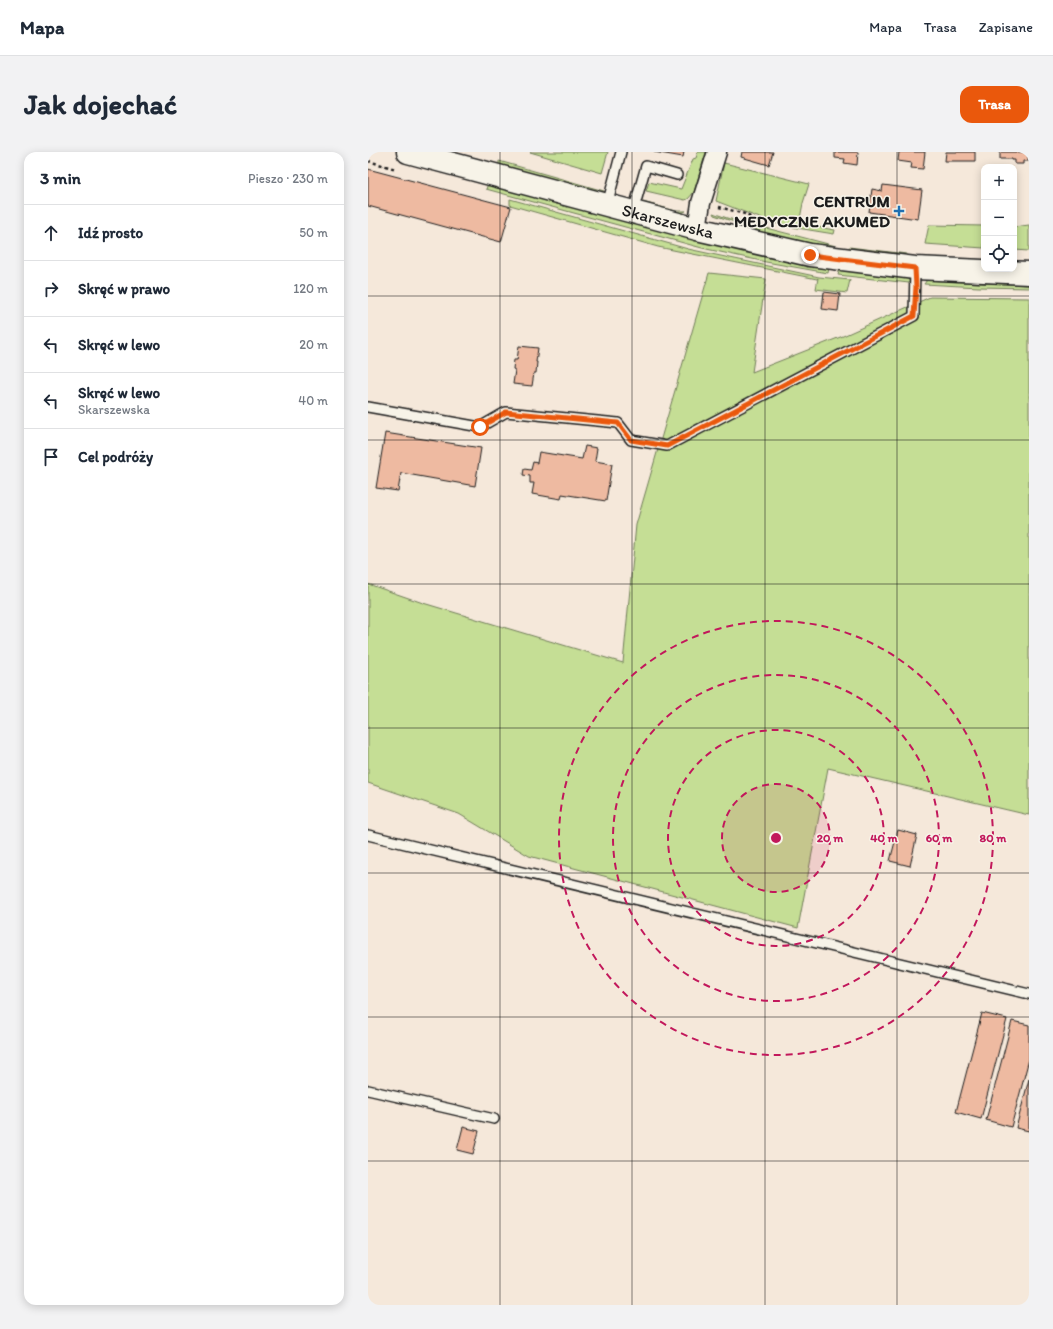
<!DOCTYPE html>
<html lang="pl">
<head>
<meta charset="utf-8">
<style>
	:root { --surface:#fff; --page:#f2f2f3; --text:#1f2937; --muted:#747a83; --line:#e0e1e3; --accent:#ea580c }
	body { margin:0; font-family:Itim,sans-serif; background:var(--page); color:var(--text) }
	.controls { position:absolute; right:12px; top:12px; display:grid; overflow:hidden; border-radius:8px; box-shadow:0 2px 10px #0003 }
	.controls button { width:36px; height:36px; display:grid; place-items:center; padding:0; border:0; border-bottom:1px solid var(--line); background:var(--surface); color:var(--text); font:20px sans-serif }
	.stop { position:absolute; width:12px; height:12px; margin:-9px; border:3px solid #ea580c; border-radius:50%; background:#fff }
	.stop.end { background:#ea580c; border-color:#fff; box-shadow:0 1px 4px #0008 }
	.list { margin:0; padding:0; list-style:none }
	h2 { display:flex; justify-content:space-between; align-items:center; height:52px; margin:0; padding:0 16px; font-size:17px }
	h2 small { font-size:13px; font-weight:400; color:var(--muted) }
	.list li { display:grid; grid-template-columns:26px 1fr auto; gap:12px; align-items:center; box-sizing:border-box; height:56px; padding:0 16px; border-top:1px solid var(--line) }
	.list b { display:block; font-size:15px; white-space:nowrap }
	.list p { margin:0; font-size:13px; white-space:nowrap; color:var(--muted) }
	.list em { font-size:13px; font-style:normal; color:var(--muted) }
	.icon { flex:none; width:22px; height:22px; fill:none; stroke:currentColor; stroke-width:2; stroke-linecap:round; stroke-linejoin:round }
	.map { position:relative; flex:none; width:661px; height:1153px; overflow:hidden; border-radius:12px }
	header { display:flex; align-items:center; gap:24px; box-sizing:border-box; height:56px; padding:0 20px; background:var(--surface); border-bottom:1px solid var(--line) }
	header strong { font-size:19px }
	nav { display:flex; gap:22px; margin-inline-start:auto; font-size:14px }
	.intro { display:flex; align-items:center; justify-content:space-between; box-sizing:border-box; height:96px; padding:0 24px }
	h1 { margin:0; font-size:28px }
	.button { padding:10px 18px; border-radius:12px; background:var(--accent); color:#fff; font-size:14px; font-weight:700 }
	main { display:flex; gap:24px; padding:0 24px }
	aside { flex:1; background:var(--surface); border-radius:12px; box-shadow:0 2px 10px #0003 }
	.map>svg:first-child { display:block }
	.green { fill:#c5de95; stroke:#707d58 }
	.building { fill:#eebaa1; stroke:#1c1c1c }
	.lines { fill:none; stroke-linecap:round; stroke-linejoin:round }
	.lane-casing { stroke:#1c1c1c; stroke-width:12 }
	.street-casing { stroke:#1c1c1c; stroke-width:21 }
	.secondary-casing { stroke:#1c1c1c; stroke-width:25 }
	.path { stroke:#1c1c1c; stroke-width:2.5; stroke-dasharray:3 3; stroke-linecap:butt }
	.lane { stroke:#f7f3e8; stroke-width:9 }
	.street { stroke:#f7f3e8; stroke-width:18 }
	.secondary { stroke:#f7f3e8; stroke-width:22 }
	.route { stroke:#ea580c; stroke-width:5 }
	.grid { fill:none; stroke:#1c1c1c; stroke-width:1; stroke-opacity:0.55 }
	.ring { fill:none; stroke:#c2185b; stroke-width:2; stroke-dasharray:7 5 }
	.poi-dot { fill:#1f6fb2; stroke:#f7f3e8; stroke-width:1.5 }
	.labels { text-anchor:middle; dominant-baseline:central; stroke-width:3; stroke-linejoin:round; paint-order:stroke }
	.poi-label { font-size:17px; font-weight:bold; fill:#1c1c1c; stroke:#f7f3e8; text-anchor:end }
	.street-label { font-size:17px; fill:#1c1c1c; stroke:#f7f3e8 }
	.centre { fill:#c2185b; stroke:#f7f3e8; stroke-width:2 }
	.ring-label { font-size:12px; text-anchor:middle; font-weight:bold; fill:#c2185b; stroke:#f7f3e8; stroke-width:3; stroke-linejoin:round; paint-order:stroke }
</style>
</head>
<body>
<header>
<strong>Mapa</strong>
<nav><a>Mapa</a><a>Trasa</a><a>Zapisane</a></nav>
</header>
<div class="intro"><h1>Jak dojechać</h1><a class="button">Trasa</a></div>
<main>
<aside>
<h2>3 min<small>Pieszo · 230 m</small></h2>
<ul class="list">
<li><svg class="icon" aria-label="ahead" viewBox="0 0 24 24"><path d="M12 20V5M6 11l6-6 6 6"/></svg><div><b>Idź prosto</b></div><em>50 m</em></li>
<li><svg class="icon" aria-label="right" viewBox="0 0 24 24"><path d="M7 20v-9h11M14 6l5 5-5 5"/></svg><div><b>Skręć w prawo</b></div><em>120 m</em></li>
<li><svg class="icon" aria-label="left" viewBox="0 0 24 24"><path d="M17 20v-9H6M10 6l-5 5 5 5"/></svg><div><b>Skręć w lewo</b></div><em>20 m</em></li>
<li><svg class="icon" aria-label="left" viewBox="0 0 24 24"><path d="M17 20v-9H6M10 6l-5 5 5 5"/></svg><div><b>Skręć w lewo</b><p>Skarszewska</p></div><em>40 m</em></li>
<li><svg class="icon" aria-label="arrive" viewBox="0 0 24 24"><path d="M6 21V4h12l-3 4 3 4H6"/></svg><div><b>Cel podróży</b></div></li>
</ul>
</aside>
<div class="map">
<svg width="661" height="1153" viewBox="0 0 661 1153">
	<rect width="100%" height="100%" fill="#f5e8da"/>
	<filter id="ink" filterUnits="userSpaceOnUse"><feTurbulence type="fractalNoise" baseFrequency=".025" numOctaves="2"/><feDisplacementMap in="SourceGraphic" scale="8" xChannelSelector="R" yChannelSelector="G"/><feConvolveMatrix kernelMatrix="1 2 1 2 8 2 1 2 1" color-interpolation-filters="sRGB"/></filter>
	<g filter="url(#ink)">
		<g class="green">
			<polygon points="162,0 240,0 234,21"/>
			<polygon points="330,0 338,0 326,40 320,47 317,48 278,39 281,30 313,37 325,7 328,6"/>
			<polygon points="131,9 236,39 235,42 131,12"/>
			<polygon points="356,11 441,32 435,51 431,72 467,78 466,82 429,76 402,70 348,49"/>
			<polygon points="120,32 335,90 399,104 461,116 460,121 398,110 334,96 118,37"/>
			<polygon points="142,47 320,97 451,125 482,128 479,141 448,137 450,126 449,127 290,95 142,53"/>
			<polygon points="275,50 308,59 318,59 310,62 277,53"/>
			<polygon points="345,61 359,66 468,94 465,96 407,86 381,75 346,63"/>
			<polygon points="561,73 616,74 616,96 557,92"/>
			<polygon points="661,73 661,99 646,98 646,75"/>
			<polygon points="481,95 539,102 538,106 481,98"/>
			<polygon points="472,117 538,126 542,129 541,131 470,123"/>
			<polygon points="341,121 398,127 384,220 475,184 562,145 661,146 661,663 460,616 430,776 161,704 91,662 0,631 0,432 55,451 255,511 268,373"/>
			<polygon points="559,128 611,131 661,133 661,136 611,135 556,132"/>
		</g>
		<g class="building">
			<polygon points="286,0 316,0 315,5"/>
			<polygon points="374,0 405,0 401,13 373,5"/>
			<polygon points="467,0 490,0 489,13 476,11 477,7 467,6"/>
			<polygon points="531,0 557,0 555,17 543,16 544,11 530,9"/>
			<polygon points="578,0 607,0 607,9 577,9"/>
			<polygon points="632,0 660,0 660,9 655,9 655,12 647,12 647,8 644,8 644,7 632,7"/>
			<polygon points="0,17 143,55 133,90 0,54"/>
			<polygon points="515,33 554,38 550,67 501,60 504,37 514,39"/>
			<polygon points="456,140 472,142 470,159 454,157"/>
			<polygon points="151,194 170,196 168,210 169,210 168,221 166,221 164,234 145,232 147,218 145,217 146,208 149,208"/>
			<polygon points="17,281 113,296 107,334 33,321 30,339 8,336"/>
			<polygon points="217,294 229,296 227,309 244,312 238,349 194,342 193,347 164,342 166,331 162,331 162,324 155,323 156,317 163,318 165,310 169,311 171,300 214,307"/>
			<polygon points="530,678 549,683 542,714 522,709"/>
			<polygon points="614,861 639,867 613,967 588,960"/>
			<polygon points="644,869 661,873 661,907 643,975 618,968"/>
			<polygon points="661,927 661,979 648,976"/>
			<polygon points="95,975 111,979 105,1002 89,998"/>
		</g>
		<g class="lines">
			<defs>
				<g id="lane">
					<polyline points="239,53 253,0"/>
					<polyline points="265,60 278,14 309,23"/>
					<polyline points="0,255 112,275 138,260 250,271 263,288 299,294 546,164 547,116"/>
					<polyline points="0,683 661,842"/>
					<polyline points="0,938 126,967"/>
				</g>
				<polyline id="street" points="329,77 333,51 349,0"/>
				<g id="secondary">
					<path id="s1" d="M 40,0 L 329,77 L 442,103 L 547,116 L 661,121"/>
				</g>
			</defs>
			<use href="#lane" class="lane-casing"/>
			<use href="#street" class="street-casing"/>
			<use href="#secondary" class="secondary-casing"/>
			<g class="path">
				<polyline points="0,9 28,17"/>
				<polyline points="351,55 377,62 389,69"/>
			</g>
			<use href="#lane" class="lane"/>
			<use href="#street" class="street"/>
			<use href="#secondary" class="secondary"/>
		</g>
	</g>
	<g class="lines" filter="url(#ink)">
		<polyline class="route" points="112,275 138,260 250,271 263,288 299,294 546,164 548,135 547,116 442,103"/>
	</g>
	<path class="grid" d="M 132,0 L 132,1153M 264,0 L 264,1153M 397,0 L 397,1153M 529,0 L 529,1153M 0,144 L 661,144M 0,288 L 661,288M 0,432 L 661,432M 0,576 L 661,576M 0,721 L 661,721M 0,865 L 661,865M 0,1009 L 661,1009"/>
	<circle cx="408" cy="686" r="54" fill="#c2185b" fill-opacity=".12"/>
	<g class="ring">
		<circle cx="408" cy="686" r="54"/>
		<circle cx="408" cy="686" r="108"/>
		<circle cx="408" cy="686" r="163"/>
		<circle cx="408" cy="686" r="217"/>
	</g>
	<path class="poi-dot" d="M529 53h4v4h4v4h-4v4h-4v-4h-4v-4h4z"/>
	<g class="labels">
		<g class="poi-label">
			<text x="522" y="49">CENTRUM<tspan x="522" dy="20">MEDYCZNE AKUMED</tspan></text>
		</g>
		<g class="street-label">
			<text stroke="none"><textPath href="#s1" startOffset="269">Skarszewska</textPath></text>
		</g>
	</g>
	<circle cx="408" cy="686" r="6" class="centre"/>
	<g class="ring-label">
		<text x="462" y="690">20 m</text>
		<text x="516" y="690">40 m</text>
		<text x="571" y="690">60 m</text>
		<text x="625" y="690">80 m</text>
	</g>
</svg>
<div class="controls">
<button>+</button>
<button>−</button>
<button><svg class="icon" aria-label="locate" viewBox="0 0 24 24"><circle cx="12" cy="12" r="6"/><path d="M12 2v4M12 18v4M2 12h4M18 12h4"/></svg></button>
</div>
<div class="stop" style="left:112px;top:275px"></div>
<div class="stop end" style="left:442px;top:103px"></div>
</div>
</main>
</body>
</html>
